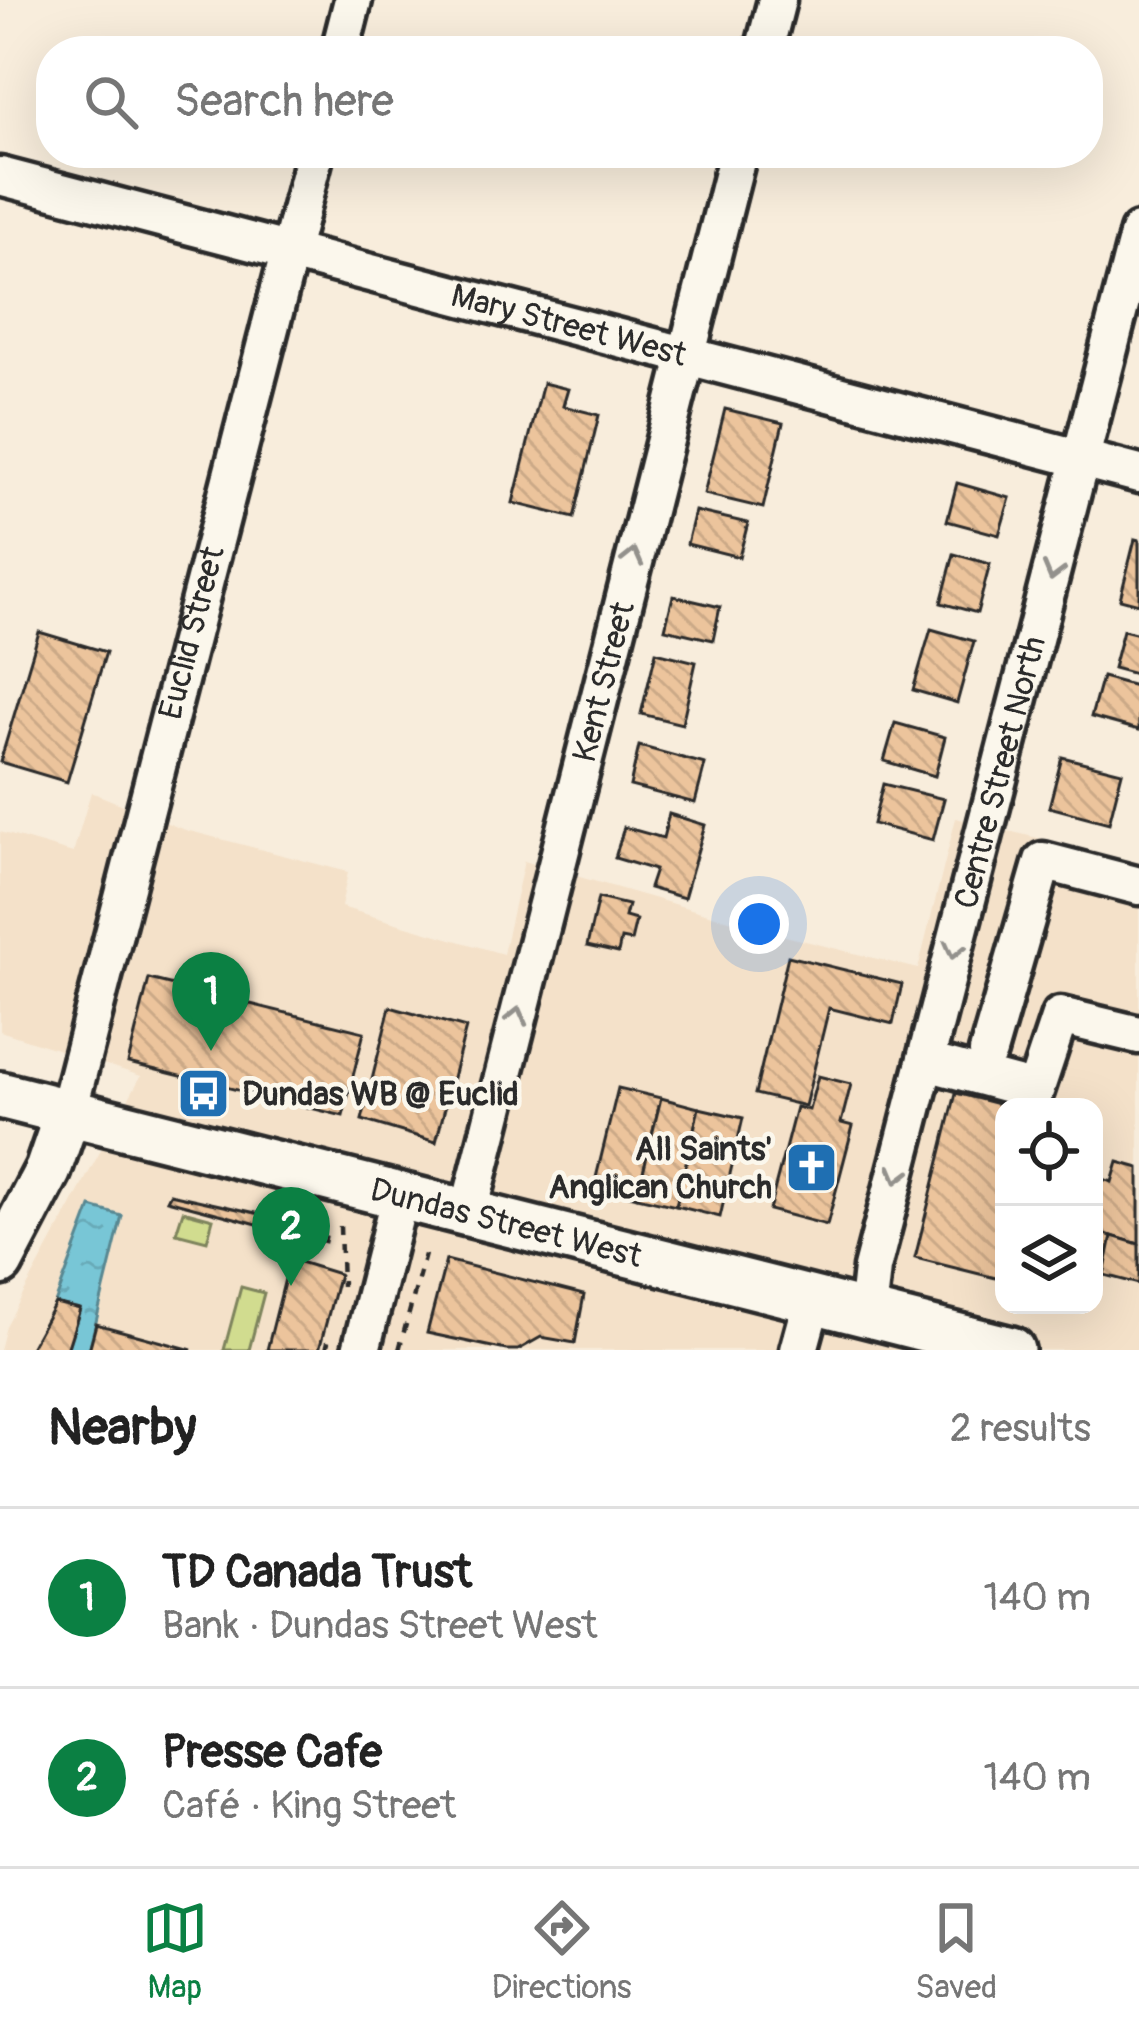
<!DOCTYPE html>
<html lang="en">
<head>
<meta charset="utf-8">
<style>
	:root { --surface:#fff; --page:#f6f6f6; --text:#222; --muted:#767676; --line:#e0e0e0; --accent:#0b8043 }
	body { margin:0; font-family:Pangolin,sans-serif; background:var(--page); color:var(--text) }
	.controls { position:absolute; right:36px; bottom:36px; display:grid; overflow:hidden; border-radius:24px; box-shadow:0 12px 48px #0002 }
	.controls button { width:108px; height:108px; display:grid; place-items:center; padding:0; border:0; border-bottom:3px solid var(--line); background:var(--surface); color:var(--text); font:60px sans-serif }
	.you { position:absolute; left:759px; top:924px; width:42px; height:42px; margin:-30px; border:9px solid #fff; border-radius:50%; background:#1a73e8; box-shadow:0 0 0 18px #1a73e833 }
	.badge { display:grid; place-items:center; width:78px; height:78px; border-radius:50%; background:var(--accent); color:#fff; font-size:39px; font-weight:700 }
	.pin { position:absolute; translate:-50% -99px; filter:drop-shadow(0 3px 6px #0008) }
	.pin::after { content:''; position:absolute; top:63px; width:42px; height:36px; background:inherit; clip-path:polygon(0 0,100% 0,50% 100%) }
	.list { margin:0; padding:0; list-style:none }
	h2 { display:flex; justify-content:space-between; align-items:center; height:156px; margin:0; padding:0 48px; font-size:51px }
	h2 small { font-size:39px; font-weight:400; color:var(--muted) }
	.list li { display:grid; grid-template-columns:78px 1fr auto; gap:36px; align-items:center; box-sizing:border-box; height:180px; padding:0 48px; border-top:3px solid var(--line) }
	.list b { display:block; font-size:45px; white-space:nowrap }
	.list p { margin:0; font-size:39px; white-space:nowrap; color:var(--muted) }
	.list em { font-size:39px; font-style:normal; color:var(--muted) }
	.icon { flex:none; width:66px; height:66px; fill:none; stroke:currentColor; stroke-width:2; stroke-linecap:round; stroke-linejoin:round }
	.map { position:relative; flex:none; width:1139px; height:1350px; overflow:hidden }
	.search { position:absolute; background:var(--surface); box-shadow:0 12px 48px #0002; left:36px; right:36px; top:36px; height:132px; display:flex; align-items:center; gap:30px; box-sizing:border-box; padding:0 42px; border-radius:48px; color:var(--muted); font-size:45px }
	.sheet { height:516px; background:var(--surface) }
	nav { display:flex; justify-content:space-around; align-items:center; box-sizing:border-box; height:168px; border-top:3px solid var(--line); background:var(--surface); font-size:33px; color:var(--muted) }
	nav a { display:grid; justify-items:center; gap:6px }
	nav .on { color:var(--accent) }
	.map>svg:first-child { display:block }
	.built { fill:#f4e1c9; fill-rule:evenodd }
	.garden { fill:#d1dc8f; stroke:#7e845d; stroke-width:3 }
	.water { fill:url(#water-ripples); stroke:#598892; stroke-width:3 }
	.building { fill:url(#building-back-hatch); stroke:#2b2b2b; stroke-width:3 }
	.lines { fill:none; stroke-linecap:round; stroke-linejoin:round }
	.minor-casing { stroke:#2b2b2b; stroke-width:45 }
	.major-casing { stroke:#2b2b2b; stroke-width:54 }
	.path { stroke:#2b2b2b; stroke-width:4.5; stroke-dasharray:9 9; stroke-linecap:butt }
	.minor { stroke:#fbf7ec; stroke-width:36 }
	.major { stroke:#fbf7ec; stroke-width:45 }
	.oneway { stroke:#93918c }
	.labels { text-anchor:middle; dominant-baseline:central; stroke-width:9; stroke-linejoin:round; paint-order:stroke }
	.street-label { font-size:33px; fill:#2b2b2b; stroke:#fbf7ec }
	.poi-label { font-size:33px; font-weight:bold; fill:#2b2b2b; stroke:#fbf7ec; text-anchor:start }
</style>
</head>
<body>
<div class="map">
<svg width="1139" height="1350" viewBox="0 0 1139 1350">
	<defs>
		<pattern id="water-ripples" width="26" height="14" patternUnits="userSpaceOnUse" patternTransform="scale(3)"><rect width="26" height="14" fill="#78c6d6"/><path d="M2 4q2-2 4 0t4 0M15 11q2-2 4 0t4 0" fill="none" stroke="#68aab8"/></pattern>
		<pattern id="building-back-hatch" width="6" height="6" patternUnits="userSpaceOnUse" patternTransform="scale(3)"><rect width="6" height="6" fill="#ecc49c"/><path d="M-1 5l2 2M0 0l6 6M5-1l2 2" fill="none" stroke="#cba987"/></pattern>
	</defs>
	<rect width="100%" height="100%" fill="#f8eddc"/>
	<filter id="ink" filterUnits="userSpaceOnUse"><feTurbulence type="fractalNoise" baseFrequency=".00833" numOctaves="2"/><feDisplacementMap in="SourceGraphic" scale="24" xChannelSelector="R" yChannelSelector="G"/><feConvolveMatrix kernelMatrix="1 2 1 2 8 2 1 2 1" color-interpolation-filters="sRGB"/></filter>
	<g filter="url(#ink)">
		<path class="built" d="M 91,792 L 182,829 L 348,872 L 341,907 L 503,954 L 524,861 L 785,936 L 918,969 L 956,818 L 1139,863 L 1139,1350 L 0,1350 L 6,1326 L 141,1076 L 0,1031 L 0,832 L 73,853 ZM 1004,1107 L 1094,1107 L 1094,1305 L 1004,1305 Z"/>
		<g class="garden">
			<polygon points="183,1211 213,1219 207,1241 176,1233"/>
			<polygon points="241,1287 264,1293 249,1350 224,1350"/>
		</g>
		<polygon class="water" points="91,1207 122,1216 89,1350 67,1350 80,1309 55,1303"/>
		<g class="building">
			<polygon points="543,383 568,389 563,406 599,415 574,518 513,503"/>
			<polygon points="725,409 783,423 763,508 704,494"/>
			<polygon points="957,483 1010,498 999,535 947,521"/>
			<polygon points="695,511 748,523 739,557 687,544"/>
			<polygon points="1135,539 1139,540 1139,604 1120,599"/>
			<polygon points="954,554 990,564 977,613 941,603"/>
			<polygon points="673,596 720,607 713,640 665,629"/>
			<polygon points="931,629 974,641 957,703 913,690"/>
			<polygon points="1123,630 1139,634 1139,675 1113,668"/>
			<polygon points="39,632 106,652 67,782 0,762"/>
			<polygon points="656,652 696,662 682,724 641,714"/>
			<polygon points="1102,677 1139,687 1139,730 1091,717"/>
			<polygon points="895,723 945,737 935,776 884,761"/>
			<polygon points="639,746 705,764 695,803 630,786"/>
			<polygon points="1062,757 1122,772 1109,823 1049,807"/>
			<polygon points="883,784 944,799 933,840 873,824"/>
			<polygon points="669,814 705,825 684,898 649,888 655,870 615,858 624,827 663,838"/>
			<polygon points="598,898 628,905 625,917 636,920 631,941 621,939 618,953 587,946"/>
			<polygon points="788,956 902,984 893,1024 829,1008 805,1106 755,1094"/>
			<polygon points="149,979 364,1032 343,1116 128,1063"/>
			<polygon points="390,1007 466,1028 436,1142 362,1120"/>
			<polygon points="818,1076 851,1084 841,1123 853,1126 827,1225 769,1210 796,1107 809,1110"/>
			<polygon points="618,1088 661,1098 637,1197 594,1186"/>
			<polygon points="956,1093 1010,1107 1004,1107 1004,1280 915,1258"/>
			<polygon points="661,1098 699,1108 676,1206 637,1197"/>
			<polygon points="699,1108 743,1118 720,1217 676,1206"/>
			<polygon points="1118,1162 1139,1168 1139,1244 1094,1231 1094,1176 1112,1182"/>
			<polygon points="170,1194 283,1219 326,1237 325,1242 167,1200"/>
			<polygon points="1094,1231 1112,1236 1104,1275 1094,1273"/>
			<polygon points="1112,1236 1139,1244 1139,1284 1104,1275"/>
			<polygon points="290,1259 339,1274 319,1350 267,1350"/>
			<polygon points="446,1260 584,1295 575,1343 541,1337 518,1350 506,1350 427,1333"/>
			<polygon points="55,1303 80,1309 67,1350 29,1350"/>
			<polygon points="96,1324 192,1350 89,1350"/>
		</g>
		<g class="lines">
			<defs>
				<g id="minor">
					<polyline points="340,51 353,0"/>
					<polyline points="764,51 777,0"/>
					<path id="s1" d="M 0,176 L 1139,474"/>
					<polyline points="988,1052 1043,861 1139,886"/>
					<polyline points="927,1062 1035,1091 1060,1016 1139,1035"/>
					<path id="s2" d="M 68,1112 L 315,153"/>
					<path id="s3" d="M 469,1211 L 738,153"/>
					<path id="s4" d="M 867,1314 L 872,1268 L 1139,232"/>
					<polyline points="361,1350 400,1195"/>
					<polyline points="799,1350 813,1299"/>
				</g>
				<g id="major">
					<path id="s5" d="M 0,1095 L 1011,1350"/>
					<polyline points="0,1262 48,1170 68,1112"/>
				</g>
			</defs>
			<use href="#minor" class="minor-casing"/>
			<use href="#major" class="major-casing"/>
			<g class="path">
				<polyline points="340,1226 342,1286"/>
				<polyline points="326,1350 329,1337"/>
				<polyline points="399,1350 427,1247"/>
			</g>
			<use href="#minor" class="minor"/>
			<use href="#major" class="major"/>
		</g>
		<defs><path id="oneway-chevron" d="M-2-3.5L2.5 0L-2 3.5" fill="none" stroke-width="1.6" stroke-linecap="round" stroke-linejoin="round" transform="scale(3)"/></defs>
		<g class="oneway">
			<use href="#oneway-chevron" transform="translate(633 557) rotate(-76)"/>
			<use href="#oneway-chevron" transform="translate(1053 572) rotate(105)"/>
			<use href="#oneway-chevron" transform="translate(954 950) rotate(104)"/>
			<use href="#oneway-chevron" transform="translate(517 1016) rotate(-76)"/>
			<use href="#oneway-chevron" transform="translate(898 1175) rotate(105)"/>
		</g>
	</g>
	<defs>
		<symbol id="bus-square" viewBox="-11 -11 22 22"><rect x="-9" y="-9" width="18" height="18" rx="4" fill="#1f6fb2" stroke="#fbf7ec"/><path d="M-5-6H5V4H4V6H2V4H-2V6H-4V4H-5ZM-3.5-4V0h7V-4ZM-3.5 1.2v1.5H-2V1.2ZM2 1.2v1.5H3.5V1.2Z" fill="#fff"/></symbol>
		<symbol id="church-square" viewBox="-11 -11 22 22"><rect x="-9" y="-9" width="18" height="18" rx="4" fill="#1f6fb2" stroke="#fbf7ec"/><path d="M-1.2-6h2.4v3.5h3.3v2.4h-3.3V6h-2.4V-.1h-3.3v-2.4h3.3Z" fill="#fff"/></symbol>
	</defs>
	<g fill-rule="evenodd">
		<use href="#bus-square" x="174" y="1064" width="59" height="59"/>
		<use href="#church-square" x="782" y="1138" width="59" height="59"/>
	</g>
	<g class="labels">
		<g class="street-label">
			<text stroke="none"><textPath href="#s1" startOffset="588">Mary Street West</textPath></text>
			<text stroke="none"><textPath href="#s2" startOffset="495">Euclid Street</textPath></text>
			<text stroke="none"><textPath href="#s3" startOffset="546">Kent Street</textPath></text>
			<text stroke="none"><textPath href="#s4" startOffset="558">Centre Street North</textPath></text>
			<text stroke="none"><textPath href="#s5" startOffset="522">Dundas Street West</textPath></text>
		</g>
		<g class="poi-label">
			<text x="242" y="1094">Dundas WB @ Euclid</text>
			<text x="772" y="1149" text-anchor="end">All Saints'<tspan x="772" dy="38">Anglican Church</tspan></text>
		</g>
	</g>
</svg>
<div class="controls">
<button><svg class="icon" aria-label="locate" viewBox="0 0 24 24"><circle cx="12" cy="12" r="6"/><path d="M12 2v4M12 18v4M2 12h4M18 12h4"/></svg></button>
<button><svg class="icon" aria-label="layers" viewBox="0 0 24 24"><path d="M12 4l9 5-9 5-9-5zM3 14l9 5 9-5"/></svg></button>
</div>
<div class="you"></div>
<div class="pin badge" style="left:211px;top:1051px">1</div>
<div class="pin badge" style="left:291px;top:1286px">2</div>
<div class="search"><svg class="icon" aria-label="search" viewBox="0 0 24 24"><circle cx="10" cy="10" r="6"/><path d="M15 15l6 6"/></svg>Search here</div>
</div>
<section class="sheet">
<h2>Nearby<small>2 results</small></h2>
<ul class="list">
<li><span class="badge">1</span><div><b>TD Canada Trust</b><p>Bank · Dundas Street West</p></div><em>140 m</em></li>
<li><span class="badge">2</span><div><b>Presse Cafe</b><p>Café · King Street</p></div><em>140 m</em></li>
</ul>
</section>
<nav>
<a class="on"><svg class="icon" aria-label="map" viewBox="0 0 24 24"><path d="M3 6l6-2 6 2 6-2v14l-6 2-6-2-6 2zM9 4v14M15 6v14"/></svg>Map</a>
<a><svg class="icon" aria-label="directions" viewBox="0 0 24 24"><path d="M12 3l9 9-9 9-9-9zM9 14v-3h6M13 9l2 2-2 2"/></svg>Directions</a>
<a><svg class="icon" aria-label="saved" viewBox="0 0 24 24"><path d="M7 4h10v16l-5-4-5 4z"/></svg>Saved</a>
</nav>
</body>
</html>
